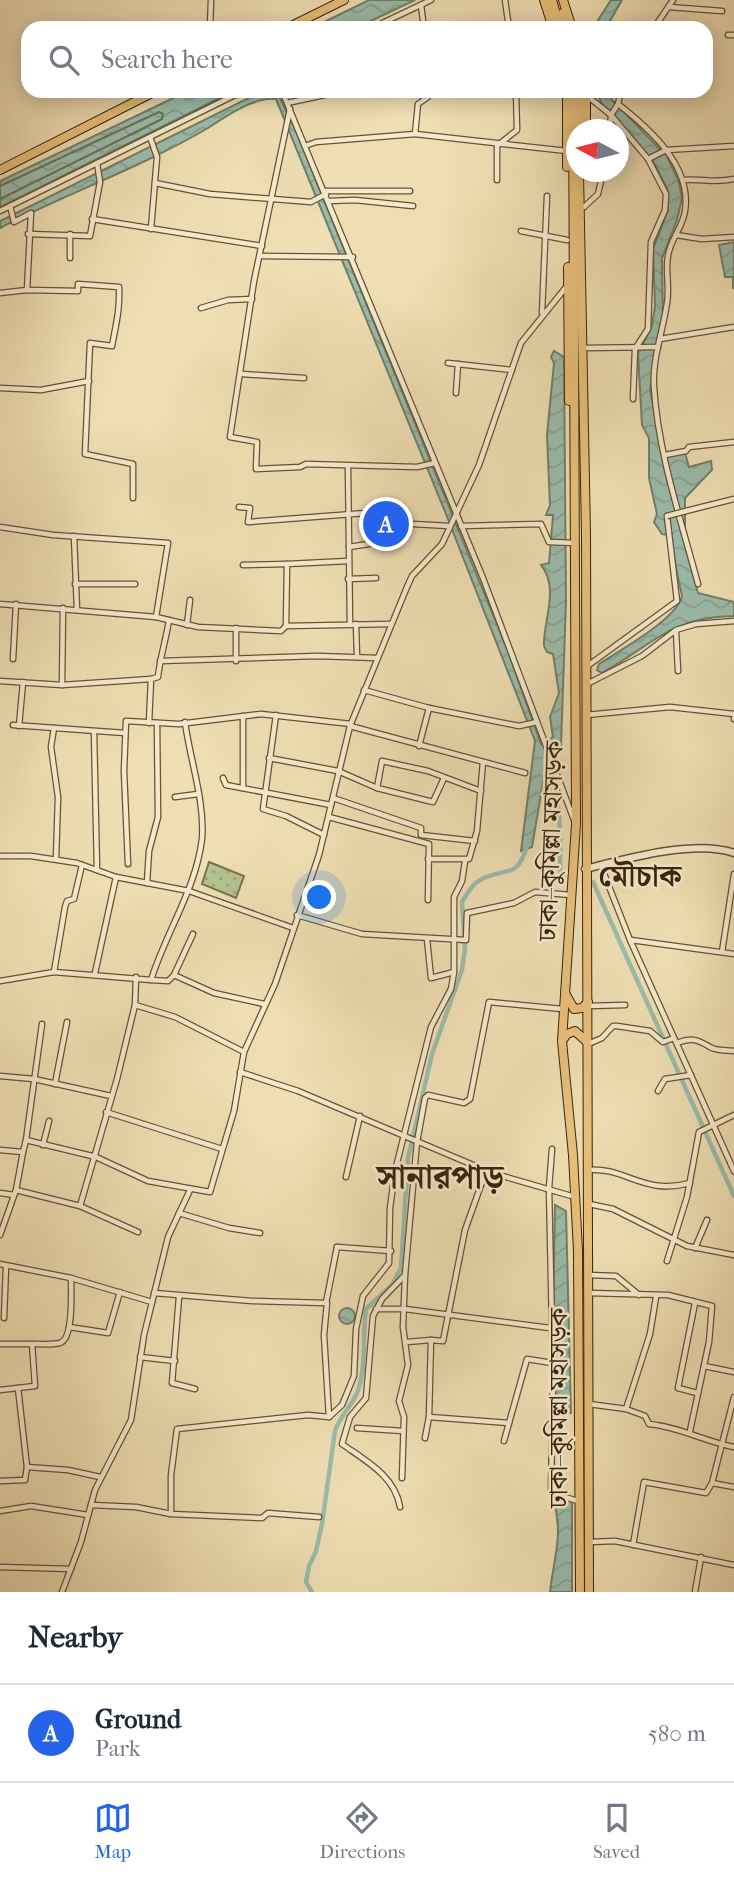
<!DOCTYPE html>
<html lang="en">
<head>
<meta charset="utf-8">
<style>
	:root { --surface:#fff; --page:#f2f2f3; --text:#1f2937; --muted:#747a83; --line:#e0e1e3; --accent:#2563eb }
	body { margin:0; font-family:"IM FELL French Canon","Noto Serif Bengali",serif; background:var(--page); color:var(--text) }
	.compass { position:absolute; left:566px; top:119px; width:63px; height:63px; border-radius:50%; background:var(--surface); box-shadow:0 4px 18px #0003; rotate:277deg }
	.you { position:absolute; left:320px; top:898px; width:24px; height:24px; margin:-18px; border:5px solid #fff; border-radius:50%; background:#1a73e8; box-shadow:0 0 0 10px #1a73e833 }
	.badge { display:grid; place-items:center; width:46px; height:46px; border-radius:50%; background:var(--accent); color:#fff; font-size:23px; font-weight:700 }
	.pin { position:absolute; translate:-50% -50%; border:4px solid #fff; box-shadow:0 2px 7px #0006 }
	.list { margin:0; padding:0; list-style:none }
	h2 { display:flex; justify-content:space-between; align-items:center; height:91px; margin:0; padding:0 28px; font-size:30px }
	h2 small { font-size:23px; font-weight:400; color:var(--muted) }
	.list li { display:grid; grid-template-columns:46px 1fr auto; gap:21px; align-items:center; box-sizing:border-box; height:98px; padding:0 28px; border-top:2px solid var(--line) }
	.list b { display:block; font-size:26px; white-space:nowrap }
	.list p { margin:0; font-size:23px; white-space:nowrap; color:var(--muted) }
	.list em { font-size:23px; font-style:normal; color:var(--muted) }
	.icon { flex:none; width:38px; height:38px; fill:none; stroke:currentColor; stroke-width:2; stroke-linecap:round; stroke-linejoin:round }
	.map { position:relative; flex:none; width:734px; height:1592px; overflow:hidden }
	.search { position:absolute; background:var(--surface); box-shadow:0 4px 18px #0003; left:21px; right:21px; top:21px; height:77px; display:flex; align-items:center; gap:18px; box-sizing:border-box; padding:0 24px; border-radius:21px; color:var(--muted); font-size:26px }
	.sheet { height:189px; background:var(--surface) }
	nav { display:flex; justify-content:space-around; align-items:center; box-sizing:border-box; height:98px; border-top:2px solid var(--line); background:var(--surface); font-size:19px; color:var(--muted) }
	nav a { display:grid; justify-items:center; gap:4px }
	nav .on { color:var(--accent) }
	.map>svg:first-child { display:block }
	.park { fill:url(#park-dots); stroke:#76724c; stroke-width:2 }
	.water { fill:url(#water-waves); stroke:#737f69; stroke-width:2 }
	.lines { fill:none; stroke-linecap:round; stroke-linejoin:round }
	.shore { stroke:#6a7058; stroke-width:2 }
	.canal { stroke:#9abcab; stroke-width:4.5 }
	.minor-casing { stroke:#665231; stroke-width:7 }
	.tertiary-casing { stroke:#665231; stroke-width:9 }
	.primary-casing { stroke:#392306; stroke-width:10 }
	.trunk-casing { stroke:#392306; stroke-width:10 }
	.minor { stroke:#f5eace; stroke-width:4.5 }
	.tertiary { stroke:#f5eace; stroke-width:6 }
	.primary { stroke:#e8bf7a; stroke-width:8 }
	.trunk { stroke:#e8bf7a; stroke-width:8 }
	.minor-bridge-casing { stroke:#665231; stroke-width:7; stroke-linecap:butt }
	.minor-bridge { stroke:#f5eace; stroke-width:4.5 }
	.labels { text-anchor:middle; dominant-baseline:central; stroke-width:5; stroke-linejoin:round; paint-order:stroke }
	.street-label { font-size:26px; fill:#392306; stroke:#f5eace }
	.quarter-label { font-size:30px; font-weight:bold; fill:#392306; stroke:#f5eace }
	.district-label { font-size:33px; font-weight:bold; fill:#392306; stroke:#f5eace }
</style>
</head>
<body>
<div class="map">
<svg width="734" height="1592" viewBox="0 0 734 1592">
	<defs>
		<pattern id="park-dots" width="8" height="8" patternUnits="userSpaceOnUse" patternTransform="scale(1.75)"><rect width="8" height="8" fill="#b3c291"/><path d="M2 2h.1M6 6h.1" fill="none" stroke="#9ba67c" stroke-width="1.8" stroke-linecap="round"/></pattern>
		<pattern id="water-waves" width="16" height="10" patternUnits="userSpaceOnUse" patternTransform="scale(1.75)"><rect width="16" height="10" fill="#9abcab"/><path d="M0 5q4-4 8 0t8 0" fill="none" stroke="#85a192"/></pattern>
	</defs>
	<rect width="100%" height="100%" fill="#efdeb3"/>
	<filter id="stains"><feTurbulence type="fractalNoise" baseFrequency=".00286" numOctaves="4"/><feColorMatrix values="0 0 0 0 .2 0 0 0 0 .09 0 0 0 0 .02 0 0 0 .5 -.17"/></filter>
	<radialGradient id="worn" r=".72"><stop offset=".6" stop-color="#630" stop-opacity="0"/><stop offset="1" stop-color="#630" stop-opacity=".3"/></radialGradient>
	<polygon class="park" points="209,862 244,876 236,898 202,884"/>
	<g class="water">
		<polygon points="369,0 415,0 356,28 312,28"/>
		<polygon points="611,0 622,0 606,28 593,28"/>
		<polygon points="188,91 234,91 0,207 0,181"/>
		<path d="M 596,91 L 609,91 L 612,100 L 667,156 L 679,182 L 682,198 L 677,220 L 662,258 L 663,322 L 650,390 L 664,456 L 685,453 L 689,467 L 711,461 L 712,470 L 685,498 L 685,536 L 698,593 L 734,602 L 734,616 C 670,617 654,644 602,673 L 597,670 L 599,664 C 619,651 677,619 682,596 L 669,535 L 662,534 L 654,522 L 657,514 L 649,478 L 649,438 L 642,425 L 638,354 L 652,325 L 655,307 L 653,249 L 668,210 L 667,188 L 653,161 L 602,104 Z"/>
		<path d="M 261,92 L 277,92 L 295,129 L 507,649 L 541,744 L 553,737 L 550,717 L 559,693 L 553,654 L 547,652 L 544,646 C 543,621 560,588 541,565 L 549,563 L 553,515 L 546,515 L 550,505 L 547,435 L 554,363 L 551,357 L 554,351 L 564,357 L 566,602 L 561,745 L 547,759 L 532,847 L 521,851 L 535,741 L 446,514 L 276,99 C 255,96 225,117 208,128 C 142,167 68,193 0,228 L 0,221 Z"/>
		<polygon points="734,242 734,288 733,288 733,277 725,277 719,245"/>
		<polygon points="555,1205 566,1211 571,1413 555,1413 553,1329 559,1329 559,1317 553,1316"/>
		<circle cx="347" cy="1316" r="8"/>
		<path d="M 553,1498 L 572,1502 L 572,1592 L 550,1592 C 554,1556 564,1535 553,1498 Z"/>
	</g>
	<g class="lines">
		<polyline class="shore" points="0,186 159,112 163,114 162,119 0,199"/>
		<g class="canal">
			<path d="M 543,766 C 563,798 560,831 560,867 L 561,877 L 564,878"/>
			<polyline points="593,882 734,1196"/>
			<path d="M 312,1592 L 306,1582 L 309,1566 L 316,1551 L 322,1524 L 335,1431 C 340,1416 351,1407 357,1393 C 367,1368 362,1335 366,1309 L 392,1285 L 401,1268 L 408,1158 L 432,1054 L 462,970 L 465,948 L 462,902 C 466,895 472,884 480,880 C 505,866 517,881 527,846"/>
		</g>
		<defs>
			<g id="minor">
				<polyline points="505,0 509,28"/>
				<polyline points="421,5 424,28"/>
				<polyline points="669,7 722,11"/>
				<polyline points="210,28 211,0"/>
				<polyline points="372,28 431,0"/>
				<polyline points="654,28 673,0"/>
				<polyline points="728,35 734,35"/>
				<polyline points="282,91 483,578 574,820"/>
				<path d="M 621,91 L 618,104 C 650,129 692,166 685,211 C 683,227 670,240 668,256 C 665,271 670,288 667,303 C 663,331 652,359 654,387 C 658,453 681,520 698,584"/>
				<polyline points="586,95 611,115 648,159 666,194 665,210 651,242 648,329 635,349 633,399"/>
				<polyline points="287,103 343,91"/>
				<polyline points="290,109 254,281 230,437 257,442 256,469 300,467 306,464 417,467 435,463"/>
				<polyline points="610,130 611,115 618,104"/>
				<polyline points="415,134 567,151"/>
				<polyline points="150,137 157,157 151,229"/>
				<polyline points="305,146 316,142 415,134 418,104 428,97 428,91"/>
				<polyline points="648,159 666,150 734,146"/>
				<polyline points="497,180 497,146 517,130 516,91"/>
				<path d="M 683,180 C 703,178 713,184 734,179"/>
				<polyline points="155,183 210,194 311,202 326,194"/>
				<polyline points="325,191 410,191"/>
				<polyline points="329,201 355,200 413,206"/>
				<polyline points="10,206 14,222 31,213 27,290"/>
				<polyline points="584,207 598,194 603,172"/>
				<polyline points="0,211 243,91"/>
				<polyline points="92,219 262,246"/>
				<polyline points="521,231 567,240"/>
				<polyline points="28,234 90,236 100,182 97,163"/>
				<polyline points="70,234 70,258"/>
				<polyline points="676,235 702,239 734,237"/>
				<polyline points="260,256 353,257"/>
				<path d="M 0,293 L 27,290 L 78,291 L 78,284 L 119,287 C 120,310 116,324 112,346 L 90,343 L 85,454 L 133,464 L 133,498"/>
				<polyline points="201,308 228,300 252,299"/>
				<polyline points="542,313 547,196"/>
				<polyline points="660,339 734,327"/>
				<polyline points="585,348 658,347"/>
				<polyline points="448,363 512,370"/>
				<polyline points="242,374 304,378"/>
				<polyline points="0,388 41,390 89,381"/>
				<polyline points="456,393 458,364"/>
				<polyline points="665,455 686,451 689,447 734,442"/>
				<polyline points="348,467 350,624"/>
				<polyline points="239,507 250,508 248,522 392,511 395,523 449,526"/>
				<polyline points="686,511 734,499"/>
				<polyline points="461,526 541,524 549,542 575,543"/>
				<polyline points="0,527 53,535 168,543 156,617"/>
				<polyline points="74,536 77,610"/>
				<polyline points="349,547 395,540 395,523"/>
				<polyline points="243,565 287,564"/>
				<polyline points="348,579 376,578"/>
				<polyline points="75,584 135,584"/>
				<polyline points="0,604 156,617 198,627 281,631 286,626 391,624"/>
				<polyline points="356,624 357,657"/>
				<polyline points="187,625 190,600"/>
				<polyline points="286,626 287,564 348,561"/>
				<polyline points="676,631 678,671"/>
				<polyline points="13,659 16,604"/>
				<polyline points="160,661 317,656 377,658"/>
				<polyline points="236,661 236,628"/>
				<polyline points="586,667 677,601 667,516"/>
				<polyline points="0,681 62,685 151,679"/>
				<polyline points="587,684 642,656 676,630 696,624 734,621"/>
				<polyline points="62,685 63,608"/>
				<polyline points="364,690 429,708 519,726 537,722"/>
				<polyline points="276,715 263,809 286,816 324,835"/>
				<polyline points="586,715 670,707 734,714"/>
				<polyline points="734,719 734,718"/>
				<path d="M 149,723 L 151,679 L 158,677 C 160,657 166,640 169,620"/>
				<polyline points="13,725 125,733"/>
				<polyline points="19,726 23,682"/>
				<polyline points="350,726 525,773"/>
				<polyline points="54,728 51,747 58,797 56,859"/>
				<polyline points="94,732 97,870"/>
				<polyline points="419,746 429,708"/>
				<polyline points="269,758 338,771 377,788 433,802 444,778"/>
				<polyline points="223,778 226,785 331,805"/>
				<polyline points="243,788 243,716"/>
				<polyline points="377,788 382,761 428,771 481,791"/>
				<polyline points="175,797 198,794"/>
				<polyline points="333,798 421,828 421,835 475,841"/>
				<polyline points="329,817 429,844 428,900"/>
				<polyline points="0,856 31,856 77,863 116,877 189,891 293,928"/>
				<polyline points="428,859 469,859 477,831 483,762"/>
				<polyline points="128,864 124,771 126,721 179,724 261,714 351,724"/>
				<polyline points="601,866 630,940 734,1171"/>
				<polyline points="147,883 149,851 158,817 157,723"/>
				<polyline points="297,915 362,934 466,940 467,913 514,903 535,892 571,895"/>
				<polyline points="427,939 431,978 454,972"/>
				<polyline points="631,940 734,954"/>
				<polyline points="722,952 734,874"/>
				<polyline points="54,972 65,907 67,901 74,899 82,865"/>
				<polyline points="95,973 116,877"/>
				<polyline points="174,975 193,934"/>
				<polyline points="151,980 168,981 174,975 214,993 264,1004"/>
				<path d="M 0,981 L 54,972 L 151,980 C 166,932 196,889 202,839 C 205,801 190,760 185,722"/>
				<polyline points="135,1005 175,1017 244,1052"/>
				<polyline points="588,1006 625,1005"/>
				<path d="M 677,1043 C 693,1037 698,1040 710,1047 C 715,1051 728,1050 734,1051"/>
				<polyline points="588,1044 602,1038 613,1026 617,1026 650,1031 663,1042 674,1038"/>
				<polyline points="240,1072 298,1091 492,1173 575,1197"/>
				<polyline points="0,1076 34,1079 111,1096"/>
				<polyline points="55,1084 67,1022"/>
				<polyline points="658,1091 665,1079 691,1075"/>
				<polyline points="106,1112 222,1149"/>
				<polyline points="26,1140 42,1024"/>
				<polyline points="43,1145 49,1121"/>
				<polyline points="552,1149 549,1188 553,1377 551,1493 578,1501"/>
				<polyline points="0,1150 23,1152 26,1140 96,1157 148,1181 210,1192 234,1111 244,1052 275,984 319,855 350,726 407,587 412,576 442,544 479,465 521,343 567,286"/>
				<path d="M 587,1170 C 625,1166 643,1196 690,1183"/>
				<polyline points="346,1177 360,1116"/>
				<polyline points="16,1190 80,1206 117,1079 135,1005 136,977"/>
				<polyline points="0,1193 14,1195"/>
				<polyline points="589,1204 613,1209 687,1246 734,1255"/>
				<polyline points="80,1206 138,1232"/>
				<polyline points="179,1213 229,1228 260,1233"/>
				<polyline points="0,1235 16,1190 23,1152"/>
				<polyline points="337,1247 391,1251"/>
				<polyline points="695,1248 707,1220"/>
				<polyline points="667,1261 687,1197 699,1132 734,1115"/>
				<polyline points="0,1264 71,1278 152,1302"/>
				<polyline points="589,1275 616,1276 639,1295"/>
				<polyline points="154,1293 252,1301 326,1303 337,1247"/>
				<polyline points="588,1293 668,1295 712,1306 709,1342 690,1431"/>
				<polyline points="179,1297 172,1383 195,1389"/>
				<polyline points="327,1303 324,1335 329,1417"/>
				<polyline points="695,1303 678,1388 697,1393"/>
				<polyline points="376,1309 405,1309 550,1328"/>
				<polyline points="4,1318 6,1267"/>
				<polyline points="69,1327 108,1333 120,1292"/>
				<polyline points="407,1342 431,1340"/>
				<polyline points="0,1344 32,1344"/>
				<polyline points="140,1357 175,1361"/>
				<polyline points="704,1366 734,1372"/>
				<polyline points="18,1388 27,1467"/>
				<path d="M 0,1390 L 35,1386 L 32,1344 C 40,1344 52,1345 60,1343 C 74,1339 71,1290 71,1278"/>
				<path d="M 589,1404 L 626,1409 L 645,1416 L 649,1424 C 680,1427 703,1441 734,1447"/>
				<polyline points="626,1409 650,1334 656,1297"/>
				<polyline points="429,1417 509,1423 527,1359 552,1363"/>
				<polyline points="357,1428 403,1431"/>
				<polyline points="425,1438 429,1417 431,1340 443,1341 465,1230 486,1171"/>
				<polyline points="504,1441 509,1423"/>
				<polyline points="402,1478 404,1417 399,1401 408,1365 403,1327 405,1275"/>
				<polyline points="0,1481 25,1480 27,1467 68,1470 100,1477"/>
				<polyline points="712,1483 734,1397"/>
				<polyline points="91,1505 136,1507 171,1514 262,1518 268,1513 319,1517"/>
				<path d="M 400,1507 C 395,1476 366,1461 342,1444 L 350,1417 L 366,1398 L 373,1316 L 382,1299 L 405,1275 L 417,1142 L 425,1098 L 428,1095 L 464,1103 L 470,1099 L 489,1002 L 562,1009"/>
				<polyline points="0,1511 31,1506 88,1515"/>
				<polyline points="171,1514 171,1475 177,1429 308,1415 329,1417 342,1405 354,1376 356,1329 363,1296 389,1263 390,1208 395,1171 431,1027 451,989 454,972 454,897 462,881 465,861"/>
				<polyline points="590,1542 615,1541 734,1565"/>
				<polyline points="633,1545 644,1482 706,1493 712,1483 734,1487"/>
				<polyline points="0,1567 71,1569"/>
				<polyline points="62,1592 81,1542 95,1490 131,1420 144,1335 168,1237 190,1190"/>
				<polyline points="695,1592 701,1557"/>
			</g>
			<path id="tertiary" d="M 585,869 C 625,859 696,839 734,853"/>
			<g id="primary">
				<polyline points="287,28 344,0"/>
				<polyline points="0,170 156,91"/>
			</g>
			<g id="trunk">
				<polyline points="544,0 553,28"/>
				<polyline points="552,0 560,28"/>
				<polyline points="563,0 572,28"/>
				<polyline points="563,13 566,28"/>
				<polyline points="567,91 567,167"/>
				<polyline points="573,91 576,824 562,1041 573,1155 578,1251 580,1592"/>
				<polyline points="579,91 580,130"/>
				<polyline points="586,130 586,91"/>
				<polyline points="579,172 586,534 589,1592"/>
				<polyline points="568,267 569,401"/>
				<polyline points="565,993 574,1009 582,1008 588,1002"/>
				<polyline points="562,1041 567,1034 575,1031 586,1041"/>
			</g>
		</defs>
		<use href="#minor" class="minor-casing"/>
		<use href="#tertiary" class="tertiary-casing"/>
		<use href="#primary" class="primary-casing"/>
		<use href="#trunk" class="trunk-casing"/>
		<use href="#minor" class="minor"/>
		<use href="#tertiary" class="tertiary"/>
		<use href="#primary" class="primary"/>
		<use href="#trunk" class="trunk"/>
		<defs>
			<polyline id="minor-bridge" points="667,516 686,511"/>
		</defs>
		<use href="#minor-bridge" class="minor-bridge-casing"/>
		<use href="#minor-bridge" class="minor-bridge"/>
	</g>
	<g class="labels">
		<g class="street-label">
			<text transform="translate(551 841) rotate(-88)">ঢাকা–কুমিল্লা মহাসড়ক</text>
			<text transform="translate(558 1408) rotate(-90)">ঢাকা–কুমিল্লা মহাসড়ক</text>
		</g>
		<g class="quarter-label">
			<text x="640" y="876">মৌচাক</text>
		</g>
		<g class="district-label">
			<text x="440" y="1177">সানারপাড়</text>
		</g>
	</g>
	<rect width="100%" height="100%" filter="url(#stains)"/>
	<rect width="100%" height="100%" fill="url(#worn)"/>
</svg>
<svg class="compass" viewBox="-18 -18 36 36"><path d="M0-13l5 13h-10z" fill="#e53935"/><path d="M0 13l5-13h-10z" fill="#747a83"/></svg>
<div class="you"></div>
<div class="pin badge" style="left:386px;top:524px">A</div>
<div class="search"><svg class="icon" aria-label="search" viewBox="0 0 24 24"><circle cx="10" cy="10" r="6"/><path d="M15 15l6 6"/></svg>Search here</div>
</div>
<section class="sheet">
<h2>Nearby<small></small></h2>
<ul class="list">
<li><span class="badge">A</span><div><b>Ground</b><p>Park</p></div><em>580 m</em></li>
</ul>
</section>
<nav>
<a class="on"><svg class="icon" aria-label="map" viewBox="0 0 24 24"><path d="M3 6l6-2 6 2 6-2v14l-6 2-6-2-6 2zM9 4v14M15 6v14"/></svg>Map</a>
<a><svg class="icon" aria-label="directions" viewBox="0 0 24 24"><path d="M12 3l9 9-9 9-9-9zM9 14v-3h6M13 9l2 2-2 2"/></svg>Directions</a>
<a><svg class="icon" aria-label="saved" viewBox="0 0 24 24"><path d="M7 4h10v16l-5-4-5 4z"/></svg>Saved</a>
</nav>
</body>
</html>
